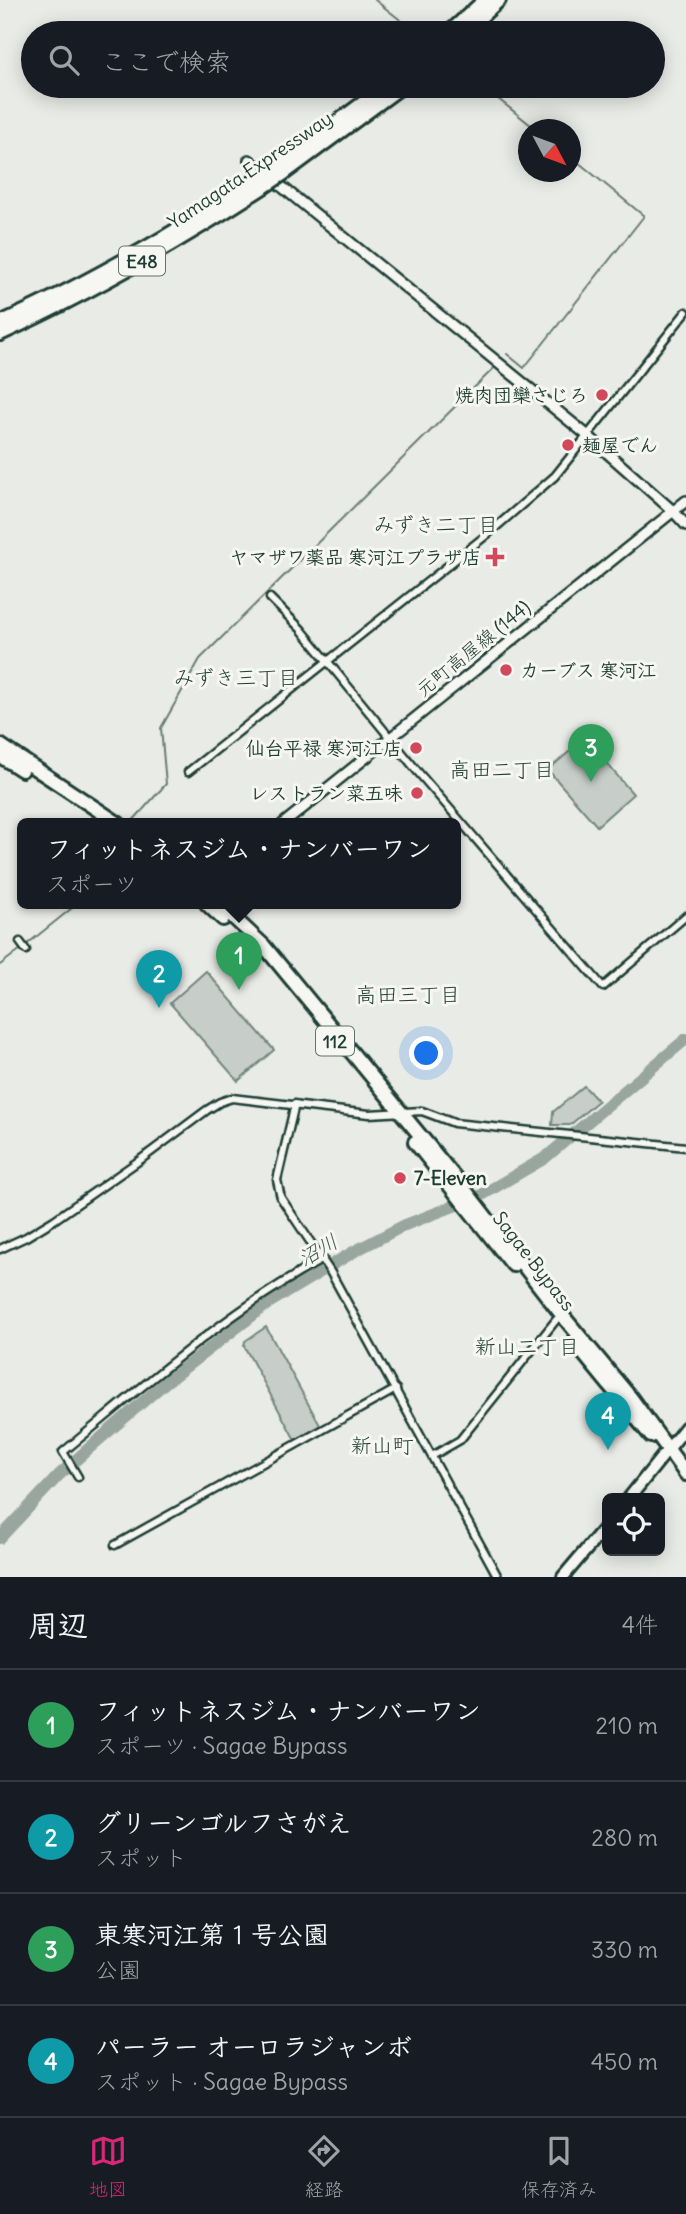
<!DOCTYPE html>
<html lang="ja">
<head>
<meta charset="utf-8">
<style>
	:root { --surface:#171b24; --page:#20242c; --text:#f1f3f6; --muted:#9ea1a6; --line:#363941; --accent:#db2777 }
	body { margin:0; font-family:Delius,"Klee One",sans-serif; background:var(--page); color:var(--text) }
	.controls { position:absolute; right:21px; bottom:21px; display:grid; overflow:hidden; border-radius:10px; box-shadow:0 4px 18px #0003 }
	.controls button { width:63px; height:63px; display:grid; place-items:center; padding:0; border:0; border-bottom:2px solid var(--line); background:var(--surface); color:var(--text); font:35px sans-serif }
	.compass { position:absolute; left:518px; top:119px; width:63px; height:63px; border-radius:50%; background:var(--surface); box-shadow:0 4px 18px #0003; rotate:131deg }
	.you { position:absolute; left:427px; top:1054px; width:24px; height:24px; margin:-18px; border:5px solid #fff; border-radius:50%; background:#1a73e8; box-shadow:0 0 0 10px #1a73e833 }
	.badge { display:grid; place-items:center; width:46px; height:46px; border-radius:50%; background:var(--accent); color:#fff; font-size:23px; font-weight:700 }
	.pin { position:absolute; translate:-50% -58px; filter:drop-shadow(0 2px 4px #0008) }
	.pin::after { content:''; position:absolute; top:37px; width:24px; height:21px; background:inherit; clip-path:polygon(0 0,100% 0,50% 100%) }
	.popup { position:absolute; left:17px; top:818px; width:444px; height:91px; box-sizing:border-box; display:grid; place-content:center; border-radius:10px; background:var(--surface); filter:drop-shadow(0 2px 5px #0005); font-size:23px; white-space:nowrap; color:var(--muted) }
	.popup b { font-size:26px; color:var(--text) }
	.popup::after { content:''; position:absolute; left:50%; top:100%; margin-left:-14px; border:14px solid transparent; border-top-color:var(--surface) }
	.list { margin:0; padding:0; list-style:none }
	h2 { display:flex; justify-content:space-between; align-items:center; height:91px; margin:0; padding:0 28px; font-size:30px }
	h2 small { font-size:23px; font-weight:400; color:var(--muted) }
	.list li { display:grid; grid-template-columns:46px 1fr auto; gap:21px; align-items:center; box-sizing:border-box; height:112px; padding:0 28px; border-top:2px solid var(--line) }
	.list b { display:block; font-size:26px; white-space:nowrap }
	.list p { margin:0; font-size:23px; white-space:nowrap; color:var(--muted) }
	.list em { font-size:23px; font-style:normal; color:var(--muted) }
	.icon { flex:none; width:38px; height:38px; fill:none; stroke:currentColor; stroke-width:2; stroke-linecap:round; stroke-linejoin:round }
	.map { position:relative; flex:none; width:686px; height:1577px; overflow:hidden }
	.search { position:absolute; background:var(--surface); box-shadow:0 4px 18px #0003; left:21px; right:21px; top:21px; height:77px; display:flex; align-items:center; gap:18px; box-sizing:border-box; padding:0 24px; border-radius:38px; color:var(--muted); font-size:26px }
	.sheet { height:539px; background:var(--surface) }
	nav { display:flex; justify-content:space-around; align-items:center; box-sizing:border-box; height:98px; border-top:2px solid var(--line); background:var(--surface); font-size:19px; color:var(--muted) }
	nav a { display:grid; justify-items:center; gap:4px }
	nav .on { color:var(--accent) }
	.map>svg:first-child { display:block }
	.green { fill:#c7cec9; stroke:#73867e; stroke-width:2 }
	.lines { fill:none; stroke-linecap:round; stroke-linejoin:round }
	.stream { stroke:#687c75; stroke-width:2 }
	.river { stroke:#99a6a0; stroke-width:12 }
	.street-casing { stroke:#1f3d34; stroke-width:11 }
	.secondary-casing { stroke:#1f3d34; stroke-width:14 }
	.primary-casing { stroke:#1f3d34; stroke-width:16 }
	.highway-casing { stroke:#1f3d34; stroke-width:18 }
	.street { stroke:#f6f6f2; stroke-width:6 }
	.secondary { stroke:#f6f6f2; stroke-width:9 }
	.primary { stroke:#f6f6f2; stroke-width:10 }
	.highway { stroke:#f6f6f2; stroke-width:12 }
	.highway-bridge-casing { stroke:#1f3d34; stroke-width:18; stroke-linecap:butt }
	.highway-bridge { stroke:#f6f6f2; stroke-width:12 }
	.poi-dot { fill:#d1495b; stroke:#f6f6f2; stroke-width:2.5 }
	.labels { text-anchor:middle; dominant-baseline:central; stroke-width:6; stroke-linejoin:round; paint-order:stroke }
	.shield { fill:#f6f6f2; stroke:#60746d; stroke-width:2 }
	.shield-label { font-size:18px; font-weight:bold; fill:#1f3d34 }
	.street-label { font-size:19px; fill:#1f3d34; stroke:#f6f6f2 }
	.poi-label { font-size:19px; font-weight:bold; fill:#1f3d34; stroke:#f6f6f2; text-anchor:end }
	.neighbourhood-label { font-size:21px; fill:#1f3d34; stroke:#f6f6f2 }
	.water-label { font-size:21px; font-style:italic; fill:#445c54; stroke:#f6f6f2 }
</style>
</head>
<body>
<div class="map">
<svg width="686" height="1577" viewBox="0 0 686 1577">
	<rect width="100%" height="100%" fill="#e9ebe7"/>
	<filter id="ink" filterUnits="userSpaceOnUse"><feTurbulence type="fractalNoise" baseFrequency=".0143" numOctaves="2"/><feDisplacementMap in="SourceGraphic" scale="14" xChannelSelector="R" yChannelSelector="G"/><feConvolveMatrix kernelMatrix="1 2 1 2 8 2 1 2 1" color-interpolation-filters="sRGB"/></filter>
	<g filter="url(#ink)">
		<g class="green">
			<polygon points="585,738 633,794 597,826 548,770"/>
			<polygon points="206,971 274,1050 238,1081 170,1003"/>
			<polygon points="584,1086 598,1101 570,1125 552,1125 553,1112"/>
			<polygon points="266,1327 321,1427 295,1440 244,1346 245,1341"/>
		</g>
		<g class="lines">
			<g class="stream">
				<polyline points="375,0 408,26"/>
				<polyline points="482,86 537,130"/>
				<polyline points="507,354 524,368 644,216 578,162"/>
				<polyline points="130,824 166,784 161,728 200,659 493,369"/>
				<polyline points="26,945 77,904"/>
				<polyline points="0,965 21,949"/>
			</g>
			<polyline class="river" points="0,1538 59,1475 95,1443 166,1382 270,1302 355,1251 405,1225 480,1196 545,1158 686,1039"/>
			<defs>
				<g id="street">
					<polyline points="270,598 301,629 418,772 603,987 686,916"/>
					<polyline points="188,772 489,533 555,476 686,312"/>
					<polyline points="20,942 26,950"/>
					<polyline points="295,1104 277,1180 281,1198 331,1273 498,1577"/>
					<polyline points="0,1249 26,1237 54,1220 140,1160 207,1110 220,1102 232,1098 369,1114 422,1111 454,1123 686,1147"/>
					<polyline points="432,1456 460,1440 556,1320"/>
					<path d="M 78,1477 L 63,1452 C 146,1384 228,1311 323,1259"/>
					<polyline points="115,1545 396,1389"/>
				</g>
				<g id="secondary">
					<polyline points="249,160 587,435 673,511 686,525"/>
					<polyline points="283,824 686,501"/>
				</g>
				<g id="primary">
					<polyline points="629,1498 686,1427"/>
					<polyline points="563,1577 607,1525"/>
				</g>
				<g id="highway">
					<polyline points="449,33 485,0"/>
					<polyline points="463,33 499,0"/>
					<polyline points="275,168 386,86"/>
					<polyline points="283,174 402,86"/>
					<path d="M 0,323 C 90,283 175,233 258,179"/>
					<path d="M 0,334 C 92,292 180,241 265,186"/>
					<polyline points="0,745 119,824"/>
					<polyline points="0,756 22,770"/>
					<polyline points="207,904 223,919"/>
					<polyline points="219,904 264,946 461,1185 562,1315 631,1398 686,1474"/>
					<polyline points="415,1142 513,1265"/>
					<polyline points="574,1342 651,1436"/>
				</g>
			</defs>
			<use href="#street" class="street-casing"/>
			<use href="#secondary" class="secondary-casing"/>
			<use href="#primary" class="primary-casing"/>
			<use href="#highway" class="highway-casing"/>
			<use href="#street" class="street"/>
			<use href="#secondary" class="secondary"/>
			<use href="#primary" class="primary"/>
			<use href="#highway" class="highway"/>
			<defs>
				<g id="highway-bridge">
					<polyline points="258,179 275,168"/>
					<polyline points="265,186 283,174"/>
				</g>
			</defs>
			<use href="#highway-bridge" class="highway-bridge-casing"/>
			<use href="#highway-bridge" class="highway-bridge"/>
		</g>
	</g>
	<g class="poi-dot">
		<circle cx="602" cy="395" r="7"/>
		<circle cx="568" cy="445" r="7"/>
		<path d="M491.5 546.5h7v7h7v7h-7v7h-7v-7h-7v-7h7z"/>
		<circle cx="506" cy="670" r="7"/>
		<circle cx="416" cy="748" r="7"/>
		<circle cx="417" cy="793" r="7"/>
		<circle cx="400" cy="1178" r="7"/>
	</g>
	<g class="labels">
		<g class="shield">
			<rect x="119" y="246.5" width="46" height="29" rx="5"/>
			<rect x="316" y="1026.5" width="38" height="29" rx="5"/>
		</g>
		<g class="shield-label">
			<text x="142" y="261">E48</text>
			<text x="335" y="1041">112</text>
		</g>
		<g class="street-label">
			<text transform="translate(250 170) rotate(-34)">Yamagata Expressway</text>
			<text transform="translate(473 648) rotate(-39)">元町高屋線 (144)</text>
			<text transform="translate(534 1261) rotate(52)">Sagae Bypass</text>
		</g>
		<g class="poi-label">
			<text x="588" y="395">焼肉団欒さじろ</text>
			<text x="582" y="445" text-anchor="start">麺屋でん</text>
			<text x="481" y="557">ヤマザワ薬品 寒河江プラザ店</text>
			<text x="520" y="670" text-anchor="start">カーブス 寒河江</text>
			<text x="402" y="748">仙台平禄 寒河江店</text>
			<text x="403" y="793">レストラン菜五味</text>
			<text x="414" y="1178" text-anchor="start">7-Eleven</text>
		</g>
		<g class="neighbourhood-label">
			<text x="436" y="524">みずき二丁目</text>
			<text x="236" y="677">みずき三丁目</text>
			<text x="502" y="769">高田二丁目</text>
			<text x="408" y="994">高田三丁目</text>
			<text x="527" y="1346">新山二丁目</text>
			<text x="382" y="1445">新山町</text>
		</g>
		<g class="water-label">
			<text transform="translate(318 1250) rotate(-31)">沼川</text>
		</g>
	</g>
</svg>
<div class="controls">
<button><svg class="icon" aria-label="locate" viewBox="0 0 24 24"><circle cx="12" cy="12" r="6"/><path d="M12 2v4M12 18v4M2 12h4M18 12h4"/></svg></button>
</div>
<svg class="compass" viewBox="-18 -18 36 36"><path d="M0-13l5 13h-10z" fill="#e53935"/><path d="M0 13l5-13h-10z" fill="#9ea1a6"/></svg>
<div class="you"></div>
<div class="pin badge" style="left:239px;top:990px;background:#2e9e5b">1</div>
<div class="popup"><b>フィットネスジム・ナンバーワン</b>スポーツ</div>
<div class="pin badge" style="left:159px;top:1008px;background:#0f9aa8">2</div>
<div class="pin badge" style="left:591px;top:782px;background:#2e9e5b">3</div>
<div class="pin badge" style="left:608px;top:1450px;background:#0f9aa8">4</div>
<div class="search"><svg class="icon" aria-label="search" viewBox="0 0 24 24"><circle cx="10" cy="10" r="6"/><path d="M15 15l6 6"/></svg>ここで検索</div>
</div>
<section class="sheet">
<h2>周辺<small>4件</small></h2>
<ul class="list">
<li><span class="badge" style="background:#2e9e5b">1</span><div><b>フィットネスジム・ナンバーワン</b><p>スポーツ · Sagae Bypass</p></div><em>210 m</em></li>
<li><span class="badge" style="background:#0f9aa8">2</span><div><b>グリーンゴルフさがえ</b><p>スポット</p></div><em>280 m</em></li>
<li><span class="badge" style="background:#2e9e5b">3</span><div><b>東寒河江第１号公園</b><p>公園</p></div><em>330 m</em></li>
<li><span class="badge" style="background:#0f9aa8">4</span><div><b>パーラー オーロラジャンボ</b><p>スポット · Sagae Bypass</p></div><em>450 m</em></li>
</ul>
</section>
<nav>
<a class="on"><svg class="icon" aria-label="map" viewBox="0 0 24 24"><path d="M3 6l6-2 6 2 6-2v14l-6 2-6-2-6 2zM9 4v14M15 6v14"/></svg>地図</a>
<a><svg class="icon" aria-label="directions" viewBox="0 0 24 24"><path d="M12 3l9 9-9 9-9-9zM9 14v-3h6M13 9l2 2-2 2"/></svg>経路</a>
<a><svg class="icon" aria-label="saved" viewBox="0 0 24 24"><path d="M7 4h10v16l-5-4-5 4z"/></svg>保存済み</a>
</nav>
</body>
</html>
